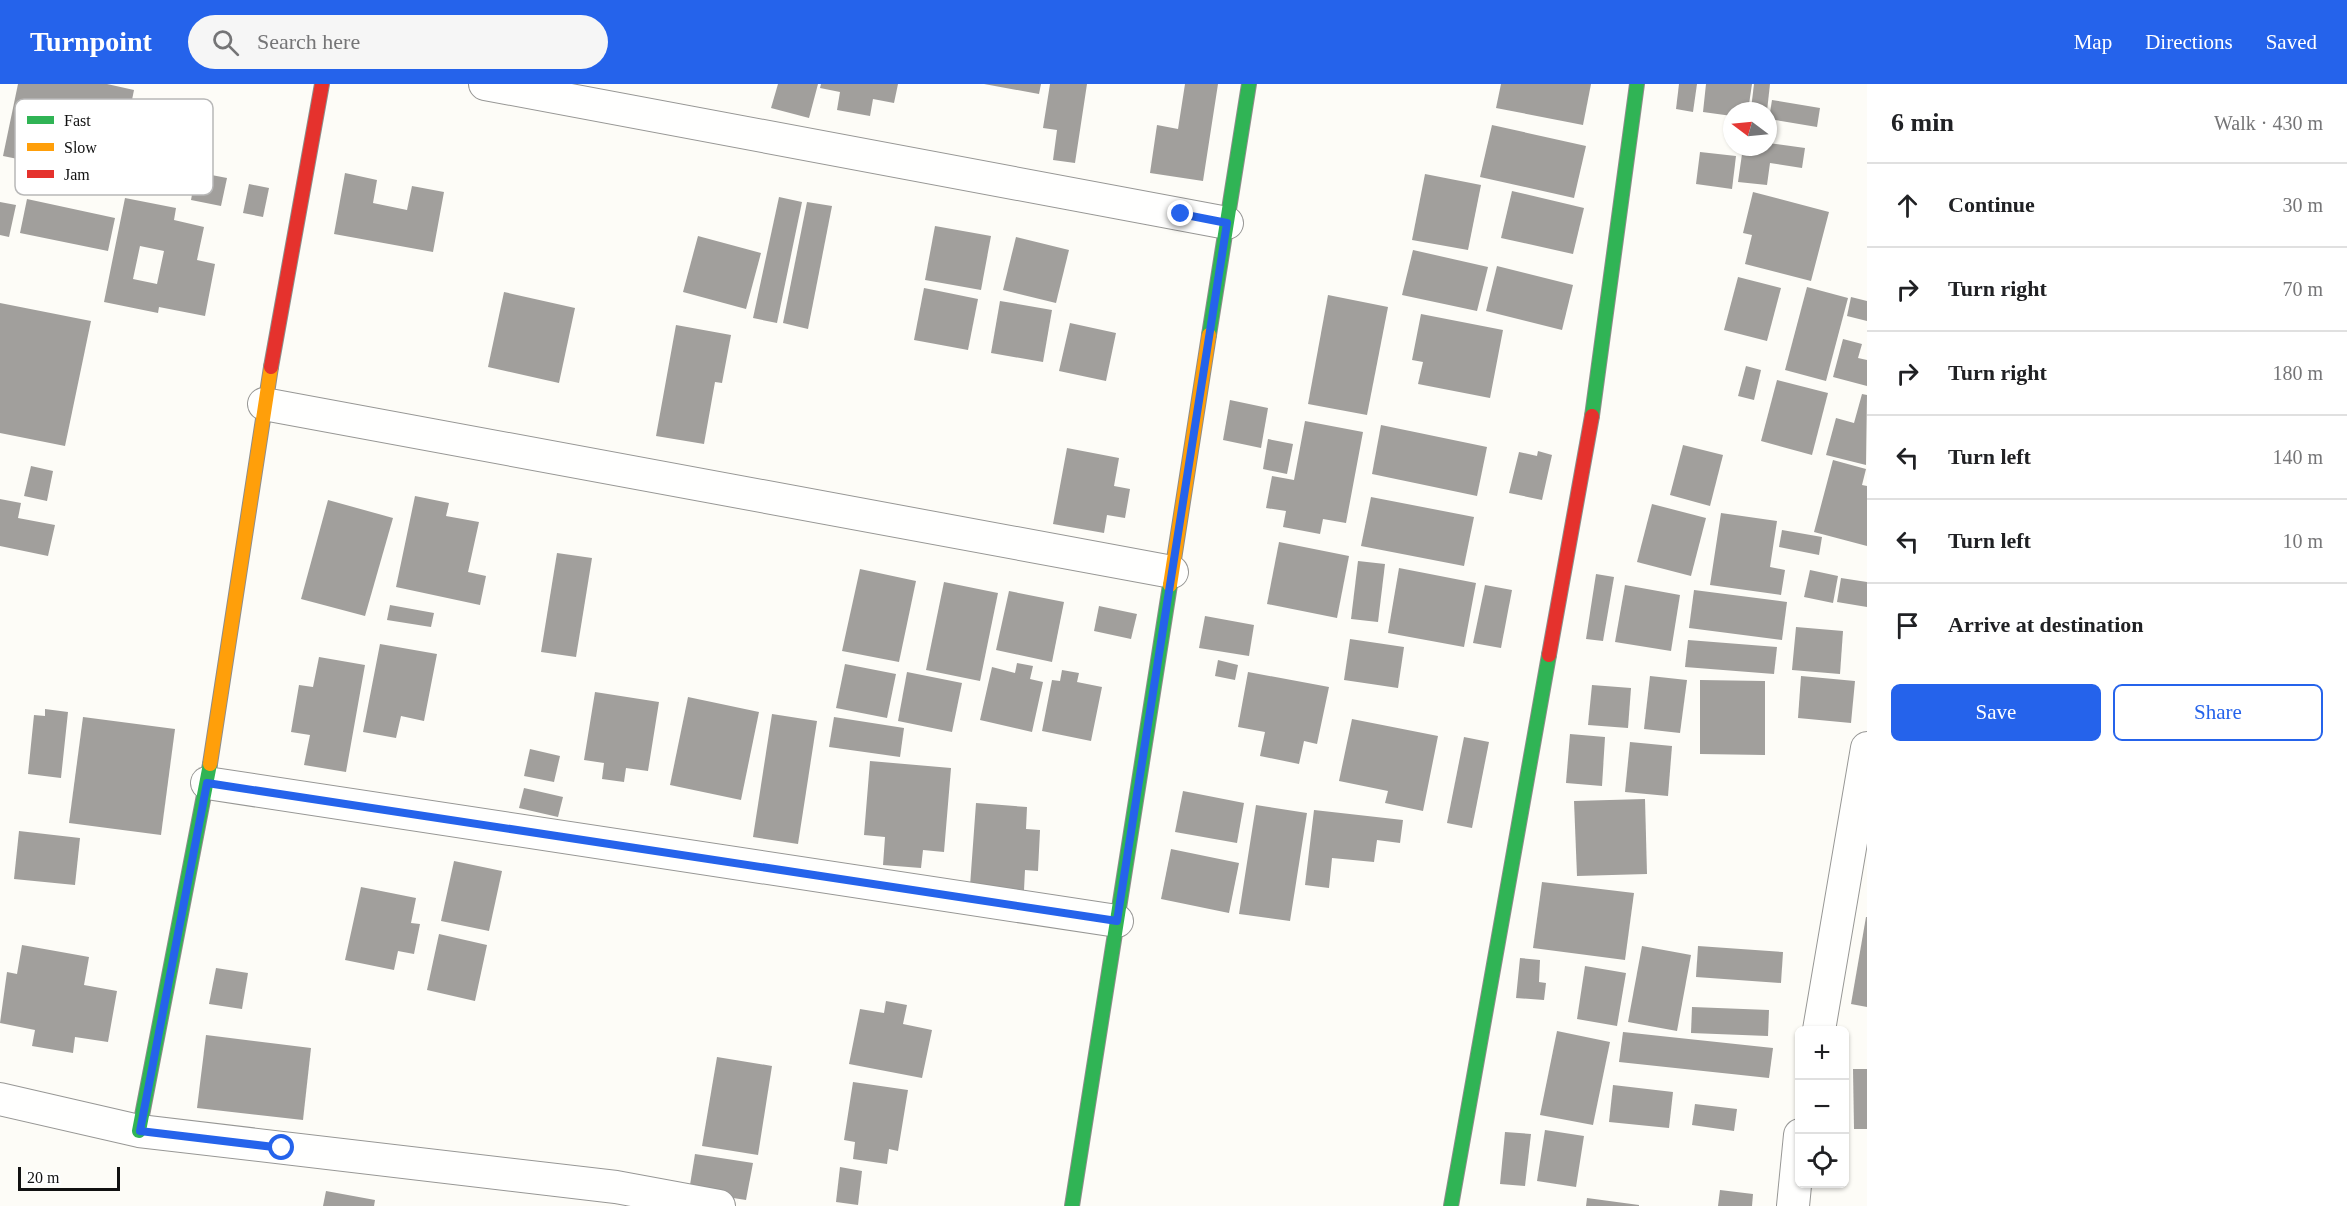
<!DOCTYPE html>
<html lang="en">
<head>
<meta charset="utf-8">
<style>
	:root { --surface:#fff; --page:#f6f6f6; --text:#202124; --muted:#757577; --line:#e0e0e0; --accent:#2563eb }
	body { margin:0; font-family:"Times New Roman",serif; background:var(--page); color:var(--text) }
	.controls { position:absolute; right:18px; bottom:18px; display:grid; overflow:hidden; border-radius:9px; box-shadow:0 2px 4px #0004 }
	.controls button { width:54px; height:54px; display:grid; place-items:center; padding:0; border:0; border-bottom:2px solid var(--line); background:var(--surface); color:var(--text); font:30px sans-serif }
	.compass { position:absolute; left:1723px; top:18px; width:54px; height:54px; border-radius:50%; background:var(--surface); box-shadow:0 2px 4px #0004; rotate:286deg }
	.scale { position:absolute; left:18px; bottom:15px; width:102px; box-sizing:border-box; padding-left:6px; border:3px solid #111; border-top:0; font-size:16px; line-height:21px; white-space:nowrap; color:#111; -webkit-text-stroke:4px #fff; paint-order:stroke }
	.stop { position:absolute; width:18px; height:18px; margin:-14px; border:4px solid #2563eb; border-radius:50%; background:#fff }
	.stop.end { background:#2563eb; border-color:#fff; box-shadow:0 2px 6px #0008 }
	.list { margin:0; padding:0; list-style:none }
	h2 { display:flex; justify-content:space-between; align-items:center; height:78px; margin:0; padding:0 24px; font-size:26px }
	h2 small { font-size:20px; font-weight:400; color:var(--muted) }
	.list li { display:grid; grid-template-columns:39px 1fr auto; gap:18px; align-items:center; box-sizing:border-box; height:84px; padding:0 24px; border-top:2px solid var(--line) }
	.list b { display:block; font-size:22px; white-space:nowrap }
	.list em { font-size:20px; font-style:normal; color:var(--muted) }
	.actions { display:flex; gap:12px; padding:18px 24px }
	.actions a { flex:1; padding:14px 0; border:2px solid var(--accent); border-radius:9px; text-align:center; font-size:21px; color:var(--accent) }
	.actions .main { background:var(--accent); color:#fff }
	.icon { flex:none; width:33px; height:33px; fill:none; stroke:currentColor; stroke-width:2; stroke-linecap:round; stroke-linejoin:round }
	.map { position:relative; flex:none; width:1867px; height:1122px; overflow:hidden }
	header { display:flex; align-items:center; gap:36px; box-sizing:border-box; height:84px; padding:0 30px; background:var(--accent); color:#fff }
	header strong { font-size:28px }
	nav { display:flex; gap:33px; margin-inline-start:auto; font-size:21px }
	.search { width:420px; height:54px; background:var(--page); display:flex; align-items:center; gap:15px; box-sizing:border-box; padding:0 21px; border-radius:33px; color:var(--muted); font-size:22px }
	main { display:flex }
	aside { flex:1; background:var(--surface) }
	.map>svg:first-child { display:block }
	.building { fill:#a19f9c; fill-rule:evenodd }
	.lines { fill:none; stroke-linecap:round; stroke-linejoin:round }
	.street-casing { stroke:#979795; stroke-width:34 }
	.fast-casing { stroke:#8e8d8b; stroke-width:16 }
	.slow-casing { stroke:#8e8d8b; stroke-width:16 }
	.jam-casing { stroke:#8e8d8b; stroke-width:16 }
	.street { stroke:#fffffe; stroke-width:32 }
	.fast { stroke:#30b455; stroke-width:14 }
	.slow { stroke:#ff9f0a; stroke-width:14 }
	.jam { stroke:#e5322d; stroke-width:14 }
	.route { stroke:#2563eb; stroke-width:8 }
	.key { fill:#fff; stroke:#b8b8b8; stroke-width:1.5 }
	.key-label { font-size:16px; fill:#111 }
</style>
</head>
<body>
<header>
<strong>Turnpoint</strong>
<div class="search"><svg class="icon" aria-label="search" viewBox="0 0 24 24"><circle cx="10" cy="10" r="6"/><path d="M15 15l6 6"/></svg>Search here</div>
<nav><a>Map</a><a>Directions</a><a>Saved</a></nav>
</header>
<main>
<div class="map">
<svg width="1867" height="1122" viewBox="0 0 1867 1122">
	<rect width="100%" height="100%" fill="#fdfcf7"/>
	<g class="building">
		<polygon points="18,0 107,0 134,6 116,95 3,72"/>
		<polygon points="778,0 818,0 809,34 771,24"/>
		<polygon points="821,0 898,0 894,19 873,15 870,32 837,26 840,8 820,4"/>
		<polygon points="984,0 1041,0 1039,10"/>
		<polygon points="1050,0 1087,0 1075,79 1053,76 1057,46 1043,44"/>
		<polygon points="1185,0 1218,0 1203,97 1150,89 1157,41 1178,45"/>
		<polygon points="1501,0 1591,0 1583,41 1496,24"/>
		<polygon points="1679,0 1697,0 1693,28 1676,25"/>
		<polygon points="1706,0 1752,0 1748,27 1732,27 1732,32 1703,28"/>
		<polygon points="1754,0 1770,0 1767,27 1751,25"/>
		<polygon points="1772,16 1820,24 1817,43 1769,35"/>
		<polygon points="1492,41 1586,62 1574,114 1480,93"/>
		<polygon points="1768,59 1805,64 1802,84 1770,79 1767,101 1738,98 1743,63 1768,63"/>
		<polygon points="1700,68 1736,72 1732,105 1696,100"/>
		<polygon points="196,88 227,94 221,122 191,116"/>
		<polygon points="345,89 377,96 373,119 407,126 412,102 444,108 433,168 334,150"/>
		<polygon points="1425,90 1481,101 1468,166 1412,156"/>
		<polygon points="249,100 269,104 263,133 243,129"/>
		<polygon points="1512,107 1584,124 1573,170 1501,154"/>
		<polygon points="1753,108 1829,128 1811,197 1745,180 1752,151 1743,149"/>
		<polygon points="779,113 802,118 777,239 753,234"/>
		<path d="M 125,114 L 176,124 L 174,136 L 204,143 L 197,176 L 215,180 L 205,232 L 159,223 L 158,229 L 104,218 ZM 140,162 L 164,167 L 157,200 L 133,195 Z"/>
		<polygon points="27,115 115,134 108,167 20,149"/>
		<polygon points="0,118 16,121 9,153 0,151"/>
		<polygon points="807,118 832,122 808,245 783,239"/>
		<polygon points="935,142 991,152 981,206 925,196"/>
		<polygon points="698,152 761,169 746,225 683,208"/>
		<polygon points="1016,153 1069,166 1056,219 1003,206"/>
		<polygon points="1413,166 1488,183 1477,227 1402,211"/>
		<polygon points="1497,182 1573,201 1562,246 1486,227"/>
		<polygon points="1738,193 1781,204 1767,257 1724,246"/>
		<polygon points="1807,203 1848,214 1826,297 1785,286"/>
		<polygon points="924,204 978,215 968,266 914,256"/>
		<polygon points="504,208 575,224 559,299 488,283"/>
		<polygon points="1328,211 1388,223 1367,331 1308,320"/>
		<polygon points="1851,213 1867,217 1867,237 1847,232"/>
		<polygon points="1000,217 1052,226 1043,278 991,269"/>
		<polygon points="0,219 91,237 65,362 0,349"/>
		<polygon points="1421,230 1503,246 1490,314 1418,300 1423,278 1412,276"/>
		<polygon points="1070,239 1116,249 1106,297 1059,287"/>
		<polygon points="676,241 731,251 722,299 715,298 704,360 656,352"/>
		<polygon points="1843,255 1862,260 1858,274 1867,276 1867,302 1833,293"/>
		<polygon points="1746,282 1761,286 1754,316 1738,312"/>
		<polygon points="1777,296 1828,309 1812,371 1761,357"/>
		<polygon points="1862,310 1867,311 1866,381 1826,371 1836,334 1854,339"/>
		<polygon points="1230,316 1268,324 1261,364 1223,356"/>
		<polygon points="1305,337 1363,348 1346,439 1323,435 1320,450 1283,443 1286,427 1266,424 1272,392 1294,396"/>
		<polygon points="1381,341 1487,363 1477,412 1372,390"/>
		<polygon points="1268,355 1293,360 1287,390 1263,385"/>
		<polygon points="1683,361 1723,371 1710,422 1670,411"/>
		<polygon points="1067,364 1119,374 1114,402 1130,405 1125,434 1107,431 1104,449 1053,440"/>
		<polygon points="1538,367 1552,371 1542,416 1509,409 1519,368 1537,372"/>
		<polygon points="1833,376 1866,385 1862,401 1867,402 1867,462 1814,448"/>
		<polygon points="31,382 53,387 47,417 24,412"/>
		<polygon points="415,412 449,419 446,432 479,438 468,488 486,492 480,521 396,503"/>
		<polygon points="1371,413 1474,433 1464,482 1361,462"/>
		<polygon points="0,415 21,419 18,434 55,441 48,472 0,462"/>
		<polygon points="328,416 393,434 365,532 301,515"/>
		<polygon points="1652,420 1706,434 1691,492 1637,478"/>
		<polygon points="1721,429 1777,437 1770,483 1785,486 1781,511 1710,501"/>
		<polygon points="1782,446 1822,453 1819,471 1779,463"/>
		<polygon points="1279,458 1349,472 1337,534 1267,520"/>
		<polygon points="557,469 592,474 576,573 541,568"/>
		<polygon points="1358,477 1385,480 1378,538 1351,535"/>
		<polygon points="1399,484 1476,499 1464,563 1388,549"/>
		<polygon points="860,485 916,497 899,578 842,567"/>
		<polygon points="1810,486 1838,492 1833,519 1804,513"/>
		<polygon points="1596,490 1614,493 1603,557 1586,555"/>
		<polygon points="1841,494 1867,498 1867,523 1837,518"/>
		<polygon points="944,498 998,509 980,597 926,586"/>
		<polygon points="1485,501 1512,506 1501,564 1473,559"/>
		<polygon points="1625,501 1680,511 1671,567 1615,558"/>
		<polygon points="1694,506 1787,518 1782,556 1689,544"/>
		<polygon points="1009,507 1064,518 1052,578 996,566"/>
		<polygon points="390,521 434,529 431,543 387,536"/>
		<polygon points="1099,522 1137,530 1131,555 1094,547"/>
		<polygon points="1205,532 1254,541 1249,572 1199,564"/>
		<polygon points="1796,543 1843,547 1840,590 1792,586"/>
		<polygon points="1350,555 1404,563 1398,604 1344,596"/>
		<polygon points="1688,556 1777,563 1774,590 1685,583"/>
		<polygon points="380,560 437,570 424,637 401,632 396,654 363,648"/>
		<polygon points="319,573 365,581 346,688 304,681 310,651 291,648 299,601 313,603"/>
		<polygon points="1218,576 1238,581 1235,596 1215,592"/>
		<polygon points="1017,579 1033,582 1030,595 1043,598 1032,648 980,636 992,583 1015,589"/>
		<polygon points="845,580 896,590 887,634 836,624"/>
		<polygon points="1062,586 1079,589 1077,598 1102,603 1091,657 1042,647 1052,596 1060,597"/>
		<polygon points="907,588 962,599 952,648 898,637"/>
		<polygon points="1248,588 1329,603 1317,660 1304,657 1299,680 1260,672 1265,648 1238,643"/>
		<polygon points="1650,592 1687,596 1680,649 1644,645"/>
		<polygon points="1801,592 1855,597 1851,639 1798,634"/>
		<polygon points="1700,596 1765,597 1765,671 1700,670"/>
		<polygon points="1592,601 1631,604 1628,644 1588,641"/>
		<polygon points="595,608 659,618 648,687 626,684 624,698 602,695 604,679 584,676"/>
		<polygon points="688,613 759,628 741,716 670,701"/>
		<polygon points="45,625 68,628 61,694 28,690 34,631 45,632"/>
		<polygon points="772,630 817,637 798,760 753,753"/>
		<polygon points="83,633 175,645 161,751 69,739"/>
		<polygon points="834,633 904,644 900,673 829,663"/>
		<polygon points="1352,635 1438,652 1423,727 1385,719 1388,707 1339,697"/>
		<polygon points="1570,650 1605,653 1602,702 1566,699"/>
		<polygon points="1464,653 1489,658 1472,744 1447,739"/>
		<polygon points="1630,658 1672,662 1668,712 1625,708"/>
		<polygon points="530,665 560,672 554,698 524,692"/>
		<polygon points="870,677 951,684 944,768 923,766 921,784 883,781 885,753 864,751"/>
		<polygon points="524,704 563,713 558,733 519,724"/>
		<polygon points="1183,707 1244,719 1237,759 1175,748"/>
		<polygon points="1645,715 1647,790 1577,792 1574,717"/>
		<polygon points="976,719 1027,723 1026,745 1040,746 1038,787 1025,786 1024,806 970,802"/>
		<polygon points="1256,721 1307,729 1290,837 1239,830"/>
		<polygon points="1314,726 1403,736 1400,759 1377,756 1374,778 1332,774 1329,804 1305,801"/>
		<polygon points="19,747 80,754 75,801 14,795"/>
		<polygon points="1171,765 1239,779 1229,829 1161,815"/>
		<polygon points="454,777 502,787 489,847 441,837"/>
		<polygon points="1542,798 1634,809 1625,876 1533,864"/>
		<polygon points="361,803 416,814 411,839 420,840 414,870 398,867 394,886 345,876"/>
		<polygon points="1866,833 1867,833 1867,923 1851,920"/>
		<polygon points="439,850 487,861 475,917 427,906"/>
		<polygon points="22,861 89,873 84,901 117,907 108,958 75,953 73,969 32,962 35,946 0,939 7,888 17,890"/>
		<polygon points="1642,862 1691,871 1677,947 1628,938"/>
		<polygon points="1698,862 1783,868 1781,899 1696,893"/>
		<polygon points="1520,874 1540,876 1539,898 1546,899 1544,916 1516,914"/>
		<polygon points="1585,882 1626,889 1617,942 1577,935"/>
		<polygon points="216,884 248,889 242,925 209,920"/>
		<polygon points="886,917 907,921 903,940 932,946 922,994 849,980 860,925 884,929"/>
		<polygon points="1692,923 1769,926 1768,952 1691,949"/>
		<polygon points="1557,947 1610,958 1593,1041 1540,1031"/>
		<polygon points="1623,948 1773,964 1769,994 1619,978"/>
		<polygon points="206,951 311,964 303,1036 197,1024"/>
		<polygon points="717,973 772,982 758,1071 702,1062"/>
		<polygon points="1853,985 1867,985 1867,1045 1854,1045"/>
		<polygon points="853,998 908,1006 898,1067 889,1065 887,1080 853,1075 855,1058 844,1056"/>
		<polygon points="1613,1001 1673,1008 1669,1044 1609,1038"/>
		<polygon points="1695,1020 1737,1025 1734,1047 1692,1041"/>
		<polygon points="1545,1046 1584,1052 1576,1103 1537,1097"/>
		<polygon points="1505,1048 1531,1050 1525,1102 1500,1100"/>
		<polygon points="695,1070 753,1079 746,1116 689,1107"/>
		<polygon points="840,1083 862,1087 858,1121 836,1118"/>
		<polygon points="1720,1106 1753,1110 1752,1122 1718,1122"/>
		<polygon points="326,1107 375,1116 374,1122 323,1122"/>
		<polygon points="1587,1114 1639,1121 1639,1122 1586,1122"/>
	</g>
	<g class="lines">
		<defs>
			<g id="street">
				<polyline points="485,0 1227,139"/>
				<polyline points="264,320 1172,488"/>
				<polyline points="207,699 1117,837"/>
				<polyline points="1819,946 1867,664"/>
				<polyline points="0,1015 139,1047 616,1103 719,1122"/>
				<polyline points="1793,1122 1800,1051"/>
			</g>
			<g id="fast">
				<polyline points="1209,251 1249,0"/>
				<polyline points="1592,332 1637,0"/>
				<polyline points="139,1047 210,680"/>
				<polyline points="1072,1122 1170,501"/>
				<polyline points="1451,1122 1549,571"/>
			</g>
			<g id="slow">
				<polyline points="1170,501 1209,251"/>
				<polyline points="210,680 271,283"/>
			</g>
			<g id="jam">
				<polyline points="271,283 322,0"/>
				<polyline points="1549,571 1592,332"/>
			</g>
		</defs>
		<use href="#street" class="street-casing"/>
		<use href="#fast" class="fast-casing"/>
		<use href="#slow" class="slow-casing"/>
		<use href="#jam" class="jam-casing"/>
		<use href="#street" class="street"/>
		<use href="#fast" class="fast"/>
		<use href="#slow" class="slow"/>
		<use href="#jam" class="jam"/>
	</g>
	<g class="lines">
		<polyline class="route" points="282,1064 140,1047 207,699 1117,837 1227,139 1181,130"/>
	</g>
	<rect x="15" y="15" width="198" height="96" rx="9" class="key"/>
	<rect x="27" y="32" width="27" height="8" fill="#30b455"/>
	<rect x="27" y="59" width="27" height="8" fill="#ff9f0a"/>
	<rect x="27" y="86" width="27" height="8" fill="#e5322d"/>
	<g class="key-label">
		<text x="64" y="42">Fast</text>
		<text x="64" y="69">Slow</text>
		<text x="64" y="96">Jam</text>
	</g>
</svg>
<div class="controls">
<button>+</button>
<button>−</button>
<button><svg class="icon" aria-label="locate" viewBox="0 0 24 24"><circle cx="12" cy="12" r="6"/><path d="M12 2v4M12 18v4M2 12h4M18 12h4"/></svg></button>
</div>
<svg class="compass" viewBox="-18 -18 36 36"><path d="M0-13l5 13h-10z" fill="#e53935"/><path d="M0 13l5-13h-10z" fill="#757577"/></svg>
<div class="scale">20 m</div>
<div class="stop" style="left:282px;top:1064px"></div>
<div class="stop end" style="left:1181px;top:130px"></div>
</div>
<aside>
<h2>6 min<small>Walk · 430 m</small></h2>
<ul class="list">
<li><svg class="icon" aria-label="ahead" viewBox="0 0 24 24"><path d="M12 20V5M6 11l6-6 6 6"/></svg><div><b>Continue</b></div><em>30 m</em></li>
<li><svg class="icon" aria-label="right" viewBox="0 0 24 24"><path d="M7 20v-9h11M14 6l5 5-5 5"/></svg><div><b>Turn right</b></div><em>70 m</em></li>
<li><svg class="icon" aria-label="right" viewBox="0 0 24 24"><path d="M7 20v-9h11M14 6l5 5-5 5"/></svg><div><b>Turn right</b></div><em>180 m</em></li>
<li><svg class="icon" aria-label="left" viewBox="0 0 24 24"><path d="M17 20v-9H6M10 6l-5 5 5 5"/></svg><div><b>Turn left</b></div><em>140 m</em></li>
<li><svg class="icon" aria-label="left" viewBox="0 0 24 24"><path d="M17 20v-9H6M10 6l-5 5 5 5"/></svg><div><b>Turn left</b></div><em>10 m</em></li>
<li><svg class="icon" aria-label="arrive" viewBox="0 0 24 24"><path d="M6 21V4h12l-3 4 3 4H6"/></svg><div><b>Arrive at destination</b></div></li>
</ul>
<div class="actions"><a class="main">Save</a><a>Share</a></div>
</aside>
</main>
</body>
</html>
